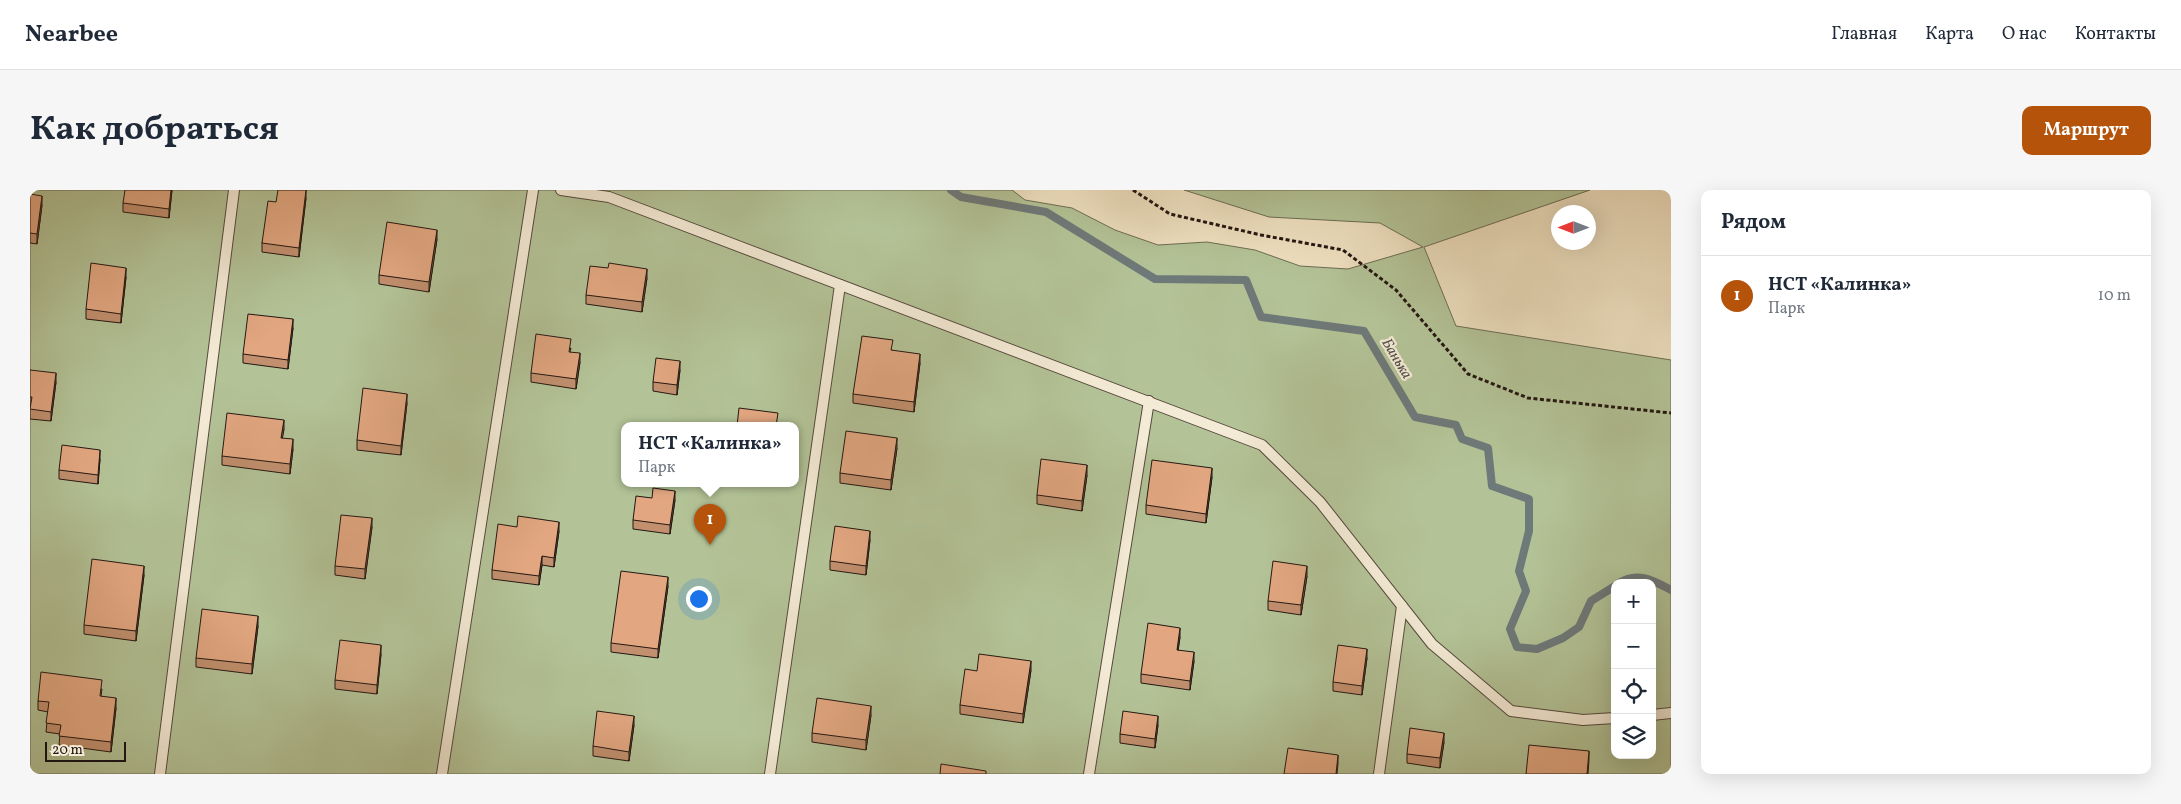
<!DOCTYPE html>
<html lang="ru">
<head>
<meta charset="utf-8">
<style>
	:root { --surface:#fff; --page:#f6f6f7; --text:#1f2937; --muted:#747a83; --line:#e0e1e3; --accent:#b45309 }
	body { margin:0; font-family:Vollkorn,serif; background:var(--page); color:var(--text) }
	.controls { position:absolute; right:15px; bottom:15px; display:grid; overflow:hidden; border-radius:10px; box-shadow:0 5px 20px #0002 }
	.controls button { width:45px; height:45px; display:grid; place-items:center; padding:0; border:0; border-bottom:1px solid var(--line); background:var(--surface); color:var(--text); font:25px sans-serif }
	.compass { position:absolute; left:1521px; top:15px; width:45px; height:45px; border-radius:50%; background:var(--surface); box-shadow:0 5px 20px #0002; rotate:270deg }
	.scale { position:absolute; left:15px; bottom:12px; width:81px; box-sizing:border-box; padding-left:5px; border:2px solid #241712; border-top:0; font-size:14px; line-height:18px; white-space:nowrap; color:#241712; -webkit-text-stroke:4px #f4ebd6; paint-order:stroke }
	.you { position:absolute; left:668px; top:408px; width:18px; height:18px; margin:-12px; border:4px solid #fff; border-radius:50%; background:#1a73e8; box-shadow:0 0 0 8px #1a73e833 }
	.badge { display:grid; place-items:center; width:32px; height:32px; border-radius:50%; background:var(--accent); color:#fff; font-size:16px; font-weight:700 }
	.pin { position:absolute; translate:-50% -41px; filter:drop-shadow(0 1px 2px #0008) }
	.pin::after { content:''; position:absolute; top:26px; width:18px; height:15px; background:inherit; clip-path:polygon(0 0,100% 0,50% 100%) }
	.popup { position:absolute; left:591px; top:232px; width:178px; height:65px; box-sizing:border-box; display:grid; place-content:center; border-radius:10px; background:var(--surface); filter:drop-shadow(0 1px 4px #0005); font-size:16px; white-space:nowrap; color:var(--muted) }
	.popup b { font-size:19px; color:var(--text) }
	.popup::after { content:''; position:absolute; left:50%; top:100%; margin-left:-10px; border:10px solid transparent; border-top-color:var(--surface) }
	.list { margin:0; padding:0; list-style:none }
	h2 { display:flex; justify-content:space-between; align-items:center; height:65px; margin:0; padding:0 20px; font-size:21px }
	h2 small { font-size:16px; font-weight:400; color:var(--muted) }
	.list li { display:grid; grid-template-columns:32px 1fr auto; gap:15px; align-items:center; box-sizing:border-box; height:80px; padding:0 20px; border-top:1px solid var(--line) }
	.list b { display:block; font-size:19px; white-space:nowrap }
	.list p { margin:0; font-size:16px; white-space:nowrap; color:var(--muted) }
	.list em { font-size:16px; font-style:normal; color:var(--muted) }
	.icon { flex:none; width:28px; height:28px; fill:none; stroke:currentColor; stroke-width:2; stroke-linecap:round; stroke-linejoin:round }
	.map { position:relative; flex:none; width:1641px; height:584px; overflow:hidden; border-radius:10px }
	header { display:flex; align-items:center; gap:30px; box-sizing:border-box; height:70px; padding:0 25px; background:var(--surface); border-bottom:1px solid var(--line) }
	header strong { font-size:24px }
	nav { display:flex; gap:28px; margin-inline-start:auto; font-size:18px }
	.intro { display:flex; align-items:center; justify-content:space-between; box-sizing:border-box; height:120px; padding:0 30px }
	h1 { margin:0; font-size:35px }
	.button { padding:12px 22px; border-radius:10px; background:var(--accent); color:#fff; font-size:18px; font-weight:700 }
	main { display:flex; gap:30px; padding:0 30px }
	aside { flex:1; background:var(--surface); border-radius:10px; box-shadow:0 5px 20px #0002 }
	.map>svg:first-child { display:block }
	.green { fill:#b3c397; stroke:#6c6d54; fill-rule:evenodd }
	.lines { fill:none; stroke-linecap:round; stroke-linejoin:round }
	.stream { stroke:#6e7979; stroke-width:8 }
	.lane-casing { stroke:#56493e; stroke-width:12 }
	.path { stroke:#241712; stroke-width:3; stroke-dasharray:4 2.5; stroke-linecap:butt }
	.lane { stroke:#f4ebd6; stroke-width:10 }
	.wall { fill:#c2906f; stroke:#241712 }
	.shaded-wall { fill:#9e755a; stroke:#241712 }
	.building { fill:#e2a781; stroke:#241712 }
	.labels { text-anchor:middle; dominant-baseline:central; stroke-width:4.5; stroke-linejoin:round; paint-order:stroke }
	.water-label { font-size:15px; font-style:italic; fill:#4f504e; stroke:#f4ebd6 }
</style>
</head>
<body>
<header>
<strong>Nearbee</strong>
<nav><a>Главная</a><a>Карта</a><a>О нас</a><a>Контакты</a></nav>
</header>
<div class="intro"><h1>Как добраться</h1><a class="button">Маршрут</a></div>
<main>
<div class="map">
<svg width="1641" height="584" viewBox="0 0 1641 584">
	<rect width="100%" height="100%" fill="#eee0c0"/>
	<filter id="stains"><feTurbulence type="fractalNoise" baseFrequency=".004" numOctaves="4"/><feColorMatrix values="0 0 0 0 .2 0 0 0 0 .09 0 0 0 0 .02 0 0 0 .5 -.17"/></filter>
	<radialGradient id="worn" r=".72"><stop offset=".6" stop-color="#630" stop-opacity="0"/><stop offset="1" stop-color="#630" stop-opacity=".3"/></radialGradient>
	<path class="green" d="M 0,0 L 982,0 L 995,10 L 1042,18 L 1085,40 L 1128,55 L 1177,52 L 1225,60 L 1270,76 L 1318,79 L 1393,57 L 1350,33 L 1239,27 L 1154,0 L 1560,0 L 1394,57 L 1426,136 L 1641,170 L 1641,584 L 0,584 ZM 595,236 L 765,236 L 765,294 L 595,294 ZM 1585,393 L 1622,393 L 1622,565 L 1585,565 Z"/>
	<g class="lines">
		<g class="stream">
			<polyline points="921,0 931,7 1016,22 1125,89 1216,90 1231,127 1334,141 1385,227 1426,235 1432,249 1458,258 1462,296 1499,309 1499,341 1489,381 1496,401 1480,439 1487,457 1507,459 1533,448 1549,437 1561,411 1585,396"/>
			<path d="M 1589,393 C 1608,381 1624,391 1641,400"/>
		</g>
		<defs>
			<g id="lane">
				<polyline points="531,0 579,7 1232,255 1290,312 1402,454 1481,521 1553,530 1585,528"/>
				<polyline points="1622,525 1641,523"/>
				<polyline points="130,584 204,0"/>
				<polyline points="412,584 503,0"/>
				<polyline points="740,584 810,95"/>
				<polyline points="1059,584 1119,211"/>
				<polyline points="1349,584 1372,416"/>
			</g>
		</defs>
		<use href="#lane" class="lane-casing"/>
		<polyline class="path" points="1103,0 1140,24 1231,45 1313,60 1366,100 1438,184 1498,208 1641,223"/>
		<use href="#lane" class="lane"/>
	</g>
	<g class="wall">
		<polygon points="142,0 139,28 93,22 93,13"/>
		<polygon points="0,4 12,15 7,54 0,53"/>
		<polygon points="276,8 269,67 232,62 232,53 246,12"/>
		<polygon points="407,49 399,102 349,94 349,85"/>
		<polygon points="96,87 91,133 56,129 56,119"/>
		<polygon points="617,88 612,122 556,114 556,105"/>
		<polygon points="263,138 258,179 213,173 213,164"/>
		<polygon points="541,158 540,162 550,172 546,199 501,192 501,183"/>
		<polygon points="862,160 890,173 884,222 823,213 823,204"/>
		<polygon points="0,180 26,192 21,231 0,229"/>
		<polygon points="650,180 647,205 623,201 623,192"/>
		<polygon points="377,213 371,265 327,260 327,250"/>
		<polygon points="254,239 252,248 263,259 260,284 192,275 192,266"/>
		<polygon points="867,258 861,300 810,293 810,283"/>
		<polygon points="70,269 68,294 29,289 29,280"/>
		<polygon points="1057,285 1052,321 1007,314 1007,305"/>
		<polygon points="1182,287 1176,333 1116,324 1116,315"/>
		<polygon points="622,308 645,310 640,344 603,339 603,330"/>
		<polygon points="342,337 335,389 305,385 305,376"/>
		<polygon points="487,337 529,341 524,377 512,375 509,395 462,389 462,380"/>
		<polygon points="840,350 836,385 800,380 800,371"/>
		<polygon points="114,385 106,451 54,444 54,435"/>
		<polygon points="1277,386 1271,425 1238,420 1238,411"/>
		<polygon points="638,396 628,468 581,462 581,453"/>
		<polygon points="228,436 222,484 166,477 166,468"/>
		<polygon points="1150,447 1148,460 1164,471 1160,500 1111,493 1111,484"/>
		<polygon points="351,464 347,504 305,499 305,490"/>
		<polygon points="1337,468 1332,505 1303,501 1303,492"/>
		<polygon points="1001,480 993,533 930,524 930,515 947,481"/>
		<polygon points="72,499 71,506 86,518 81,562 29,555 30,544 16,542 18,522 8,520 8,511"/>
		<polygon points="841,525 836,560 782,552 782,543"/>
		<polygon points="604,535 599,571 563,566 563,556"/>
		<polygon points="1128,535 1125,558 1090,553 1090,544"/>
		<polygon points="1414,552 1410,578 1377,573 1377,564"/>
	</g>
	<g class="shaded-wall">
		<polygon points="141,0 142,0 139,28 139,19"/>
		<polygon points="276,0 276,8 269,67 269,58"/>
		<polygon points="12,6 12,15 7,54 7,44"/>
		<polygon points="407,40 407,49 399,102 399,92"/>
		<polygon points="96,78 96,87 91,133 91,124"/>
		<polygon points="617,79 617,88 612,122 612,112"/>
		<polygon points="263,129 263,138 258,179 258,170"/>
		<polygon points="550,163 550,172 546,199 546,189"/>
		<polygon points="890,164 890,173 884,222 884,212"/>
		<polygon points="650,171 650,180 647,205 647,195"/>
		<polygon points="26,183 26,192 21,231 21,222"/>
		<polygon points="377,204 377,213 371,265 371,256"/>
		<polygon points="254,230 254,239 251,257 251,248"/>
		<polygon points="867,248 867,258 861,300 861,290"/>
		<polygon points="263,249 263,259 260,284 260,274"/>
		<polygon points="70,260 70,269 68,294 68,285"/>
		<polygon points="1057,275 1057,285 1052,321 1052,311"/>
		<polygon points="1182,278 1182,287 1176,333 1176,324"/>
		<polygon points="645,301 645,310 640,344 640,335"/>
		<polygon points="342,328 342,337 335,389 335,379"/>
		<polygon points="529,332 529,341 524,377 524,368"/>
		<polygon points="840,341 840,350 836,385 836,376"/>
		<polygon points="512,366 512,375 509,395 509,386"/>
		<polygon points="114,376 114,385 106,451 106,441"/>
		<polygon points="1277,376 1277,386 1271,425 1271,415"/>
		<polygon points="638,387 638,396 628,468 628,459"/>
		<polygon points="228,426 228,436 222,484 222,474"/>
		<polygon points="1150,438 1150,447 1147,469 1147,460"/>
		<polygon points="351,455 351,464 347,504 347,495"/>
		<polygon points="1337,459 1337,468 1332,505 1332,496"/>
		<polygon points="1164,462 1164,471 1160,500 1160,491"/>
		<polygon points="1001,471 1001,480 993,533 993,524"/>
		<polygon points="86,508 86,518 81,562 81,552"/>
		<polygon points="841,516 841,525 836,560 836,550"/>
		<polygon points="604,526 604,535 599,571 599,562"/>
		<polygon points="1128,526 1128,535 1125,558 1125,549"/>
		<polygon points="1414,543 1414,552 1410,578 1410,568"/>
		<polygon points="1559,561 1559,570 1558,584 1557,584"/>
		<polygon points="1308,565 1308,574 1307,584 1306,584"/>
	</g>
	<g class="building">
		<polygon points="95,0 141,0 139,19 93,13"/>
		<polygon points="248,0 276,0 269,58 232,53 238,11 246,12"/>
		<polygon points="0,4 12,6 7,44 0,43"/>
		<polygon points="357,32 407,40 399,92 349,85"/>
		<polygon points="61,73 96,78 91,124 56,119"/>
		<polygon points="579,73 617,79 612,112 556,105 560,76 578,78"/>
		<polygon points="218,124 263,129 258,170 213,164"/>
		<polygon points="506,144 541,149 539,162 550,163 546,189 501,183"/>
		<polygon points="832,146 863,150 861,160 890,164 884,212 823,204"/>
		<polygon points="626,168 650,171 647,195 623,192"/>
		<polygon points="0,180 26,183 21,222 0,219 2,207 0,207"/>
		<polygon points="333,198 377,204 371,256 327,250"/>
		<polygon points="709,218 748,223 746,236 707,236"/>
		<polygon points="197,223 254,230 251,248 263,249 260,274 192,266"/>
		<polygon points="816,241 867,248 861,290 810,283"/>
		<polygon points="32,255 70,260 68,285 29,280"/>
		<polygon points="1011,269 1057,275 1052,311 1007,305"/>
		<polygon points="1122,270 1182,278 1176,324 1116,315"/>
		<polygon points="623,298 645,301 640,335 603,330 606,306 622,308"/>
		<polygon points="311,325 342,328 335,379 305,376"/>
		<polygon points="488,326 529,332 524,368 512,366 509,386 462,380 468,334 487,337"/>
		<polygon points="805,336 840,341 836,376 800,371"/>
		<polygon points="62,369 114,376 106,441 54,435"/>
		<polygon points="1243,371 1277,376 1271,415 1238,411"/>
		<polygon points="591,381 638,387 628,459 581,453"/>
		<polygon points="172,419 228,426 222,474 166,468"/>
		<polygon points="1118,433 1150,438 1147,460 1164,462 1160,491 1111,484"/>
		<polygon points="310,450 351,455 347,495 305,490"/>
		<polygon points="1308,455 1337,459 1332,496 1303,492"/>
		<polygon points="949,464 1001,471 993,524 930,515 935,479 947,481"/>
		<polygon points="11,482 72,490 70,506 86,508 81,552 29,546 31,535 16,533 19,512 8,511"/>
		<polygon points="787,508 841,516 836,550 782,543"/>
		<polygon points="567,521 604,526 599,562 563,556"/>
		<polygon points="1093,521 1128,526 1125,549 1090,544"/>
		<polygon points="1380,538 1414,543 1410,568 1377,564"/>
		<polygon points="1499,555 1559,561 1557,584 1496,584"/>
		<polygon points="1258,558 1308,565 1306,584 1254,584"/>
		<polygon points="911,574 956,581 956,584 910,584"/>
	</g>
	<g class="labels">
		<g class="water-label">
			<text transform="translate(1366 169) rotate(59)">Банька</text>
		</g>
	</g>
	<rect width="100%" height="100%" filter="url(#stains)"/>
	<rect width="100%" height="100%" fill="url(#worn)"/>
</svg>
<div class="controls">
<button>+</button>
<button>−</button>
<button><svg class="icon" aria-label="locate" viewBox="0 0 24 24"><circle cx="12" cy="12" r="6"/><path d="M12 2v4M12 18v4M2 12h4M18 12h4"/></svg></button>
<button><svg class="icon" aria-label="layers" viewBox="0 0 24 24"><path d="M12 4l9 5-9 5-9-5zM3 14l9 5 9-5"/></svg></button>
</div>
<svg class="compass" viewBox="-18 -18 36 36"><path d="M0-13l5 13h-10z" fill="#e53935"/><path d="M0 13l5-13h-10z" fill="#747a83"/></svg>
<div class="scale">20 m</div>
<div class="you"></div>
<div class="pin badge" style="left:680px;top:355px">1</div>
<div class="popup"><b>НСТ «Калинка»</b>Парк</div>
</div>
<aside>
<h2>Рядом<small></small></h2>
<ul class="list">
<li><span class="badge">1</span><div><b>НСТ «Калинка»</b><p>Парк</p></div><em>10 m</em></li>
</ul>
</aside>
</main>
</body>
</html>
